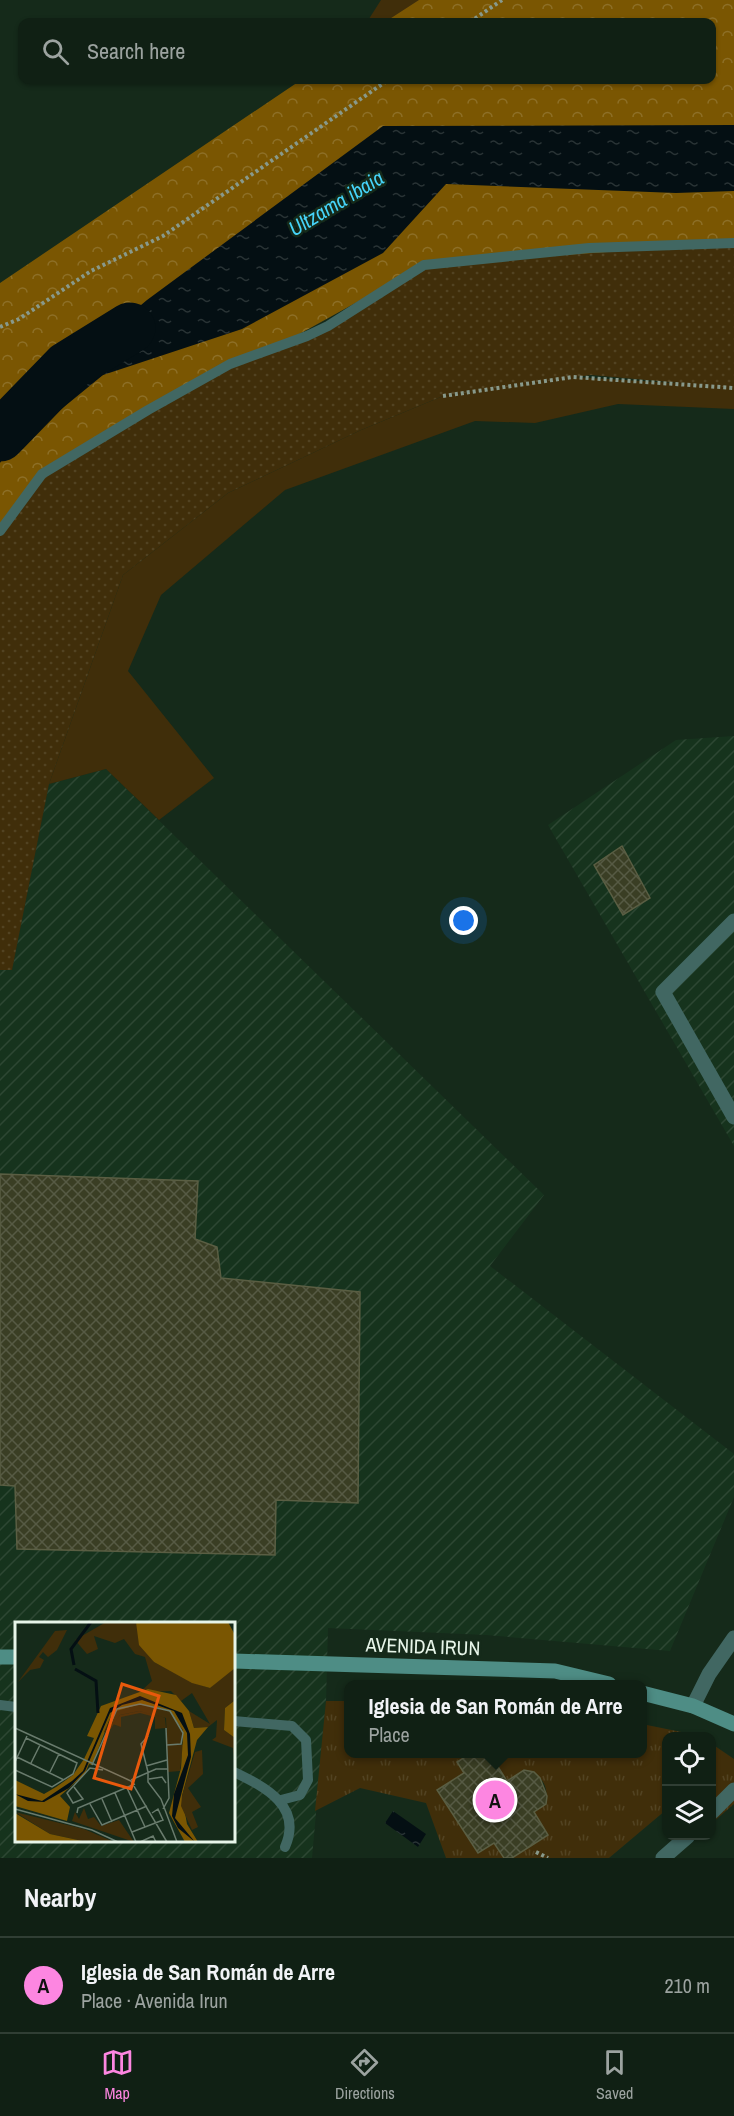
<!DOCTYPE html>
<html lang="en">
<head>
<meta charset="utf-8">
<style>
	:root { --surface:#102014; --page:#1e2d22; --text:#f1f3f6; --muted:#9ca3a0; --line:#303e34; --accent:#fd86e1 }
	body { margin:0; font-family:"Archivo Narrow",sans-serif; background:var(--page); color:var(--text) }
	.controls { position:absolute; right:18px; bottom:18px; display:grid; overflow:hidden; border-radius:12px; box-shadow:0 2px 4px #0004 }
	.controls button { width:54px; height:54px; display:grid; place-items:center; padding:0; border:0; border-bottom:2px solid var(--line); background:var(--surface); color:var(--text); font:30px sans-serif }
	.you { position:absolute; left:464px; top:921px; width:21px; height:21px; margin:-15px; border:4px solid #fff; border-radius:50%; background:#1a73e8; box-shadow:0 0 0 9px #1a73e833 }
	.badge { display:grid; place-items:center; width:39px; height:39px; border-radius:50%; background:var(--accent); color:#111; font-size:20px; font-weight:700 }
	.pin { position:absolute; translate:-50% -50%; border:3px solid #fff; box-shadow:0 2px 6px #0006 }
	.popup { position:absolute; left:344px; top:1680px; width:303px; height:78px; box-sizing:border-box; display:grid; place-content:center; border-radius:12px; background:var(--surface); filter:drop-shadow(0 2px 4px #0005); font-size:20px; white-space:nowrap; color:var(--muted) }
	.popup b { font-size:22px; color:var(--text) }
	.popup::after { content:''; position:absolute; left:50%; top:100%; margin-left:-12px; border:12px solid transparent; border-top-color:var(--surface) }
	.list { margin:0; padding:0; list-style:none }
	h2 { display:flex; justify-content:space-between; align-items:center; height:78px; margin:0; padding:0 24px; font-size:26px }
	h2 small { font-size:20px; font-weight:400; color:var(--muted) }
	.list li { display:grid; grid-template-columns:39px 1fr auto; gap:18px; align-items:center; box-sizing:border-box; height:96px; padding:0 24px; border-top:2px solid var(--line) }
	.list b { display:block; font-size:22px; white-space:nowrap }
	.list p { margin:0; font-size:20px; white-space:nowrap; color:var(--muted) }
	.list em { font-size:20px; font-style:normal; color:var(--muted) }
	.icon { flex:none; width:33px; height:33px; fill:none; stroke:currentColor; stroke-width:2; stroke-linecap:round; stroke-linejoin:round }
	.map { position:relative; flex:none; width:734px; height:1858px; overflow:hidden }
	.search { position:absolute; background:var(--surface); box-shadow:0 2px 4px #0004; left:18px; right:18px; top:18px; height:66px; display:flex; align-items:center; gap:15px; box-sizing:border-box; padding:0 21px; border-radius:12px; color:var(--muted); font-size:22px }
	.sheet { height:174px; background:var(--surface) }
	nav { display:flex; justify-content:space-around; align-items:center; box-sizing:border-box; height:84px; border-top:2px solid var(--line); background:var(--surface); font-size:16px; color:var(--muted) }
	nav a { display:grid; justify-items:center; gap:3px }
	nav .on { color:var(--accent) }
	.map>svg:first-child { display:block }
	.industrial { fill:url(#industrial-furrows); fill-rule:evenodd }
	.grass { fill:#402e0a }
	.forest { fill:url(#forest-crowns) }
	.park { fill:url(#park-tufts) }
	.garden { fill:url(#garden-dots) }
	.water { fill:url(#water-ripples) }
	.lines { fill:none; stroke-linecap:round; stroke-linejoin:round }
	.river { stroke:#040f13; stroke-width:51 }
	.building { fill:url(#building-cross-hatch); stroke:#5a5e43; stroke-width:1.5 }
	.path { stroke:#88998b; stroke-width:4; stroke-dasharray:3 3; stroke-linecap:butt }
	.lane { stroke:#416762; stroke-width:10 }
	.street { stroke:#416762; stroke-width:15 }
	.secondary { stroke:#4e8d85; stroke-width:15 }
	.labels { text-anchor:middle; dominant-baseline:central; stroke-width:5; stroke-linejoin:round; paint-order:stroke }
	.street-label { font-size:20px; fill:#e7f5e9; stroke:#152a1a }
	.water-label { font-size:21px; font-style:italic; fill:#46d4f9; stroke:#152a1a }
	.inset-river { fill:none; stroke:#040f13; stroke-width:3 }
	.inset-road { fill:none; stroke:#697b6d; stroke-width:1.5 }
	.view { fill:#e8590c; fill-opacity:0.15; stroke:#e8590c; stroke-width:3 }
	.inset-edge { fill:none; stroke:#e7f5e9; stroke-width:3 }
</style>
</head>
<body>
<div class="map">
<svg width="734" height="1858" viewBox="0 0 734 1858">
	<defs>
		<pattern id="industrial-furrows" width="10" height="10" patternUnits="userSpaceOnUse" patternTransform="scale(1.5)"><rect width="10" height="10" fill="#16331d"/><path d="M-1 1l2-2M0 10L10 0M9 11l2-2" fill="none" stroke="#2d4733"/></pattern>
		<pattern id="forest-crowns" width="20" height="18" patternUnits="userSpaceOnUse" patternTransform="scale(1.5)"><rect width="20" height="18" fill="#7a5602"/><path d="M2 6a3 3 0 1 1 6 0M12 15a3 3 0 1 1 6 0" fill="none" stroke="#8d6f27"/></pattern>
		<pattern id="park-tufts" width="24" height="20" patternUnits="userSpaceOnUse" patternTransform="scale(1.5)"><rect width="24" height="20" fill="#402e0a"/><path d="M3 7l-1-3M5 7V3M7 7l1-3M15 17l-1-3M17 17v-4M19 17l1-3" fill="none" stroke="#524322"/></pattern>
		<pattern id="garden-dots" width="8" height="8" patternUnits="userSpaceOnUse" patternTransform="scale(1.5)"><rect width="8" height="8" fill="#402e0a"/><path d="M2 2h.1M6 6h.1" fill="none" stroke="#524322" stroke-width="1.8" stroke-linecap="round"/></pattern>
		<pattern id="water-ripples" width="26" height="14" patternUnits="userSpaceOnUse" patternTransform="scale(1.5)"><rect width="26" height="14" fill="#040f13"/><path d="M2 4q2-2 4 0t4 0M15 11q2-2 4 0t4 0" fill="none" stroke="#293335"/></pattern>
		<pattern id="building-cross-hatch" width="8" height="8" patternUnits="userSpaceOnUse" patternTransform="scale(1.5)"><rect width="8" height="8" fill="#3a3e24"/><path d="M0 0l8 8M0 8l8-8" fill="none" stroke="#565a44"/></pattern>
	</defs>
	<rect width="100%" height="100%" fill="#152a1a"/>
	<g class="industrial">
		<polygon points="734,736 734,1146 548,825 676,740"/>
		<path d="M 106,769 L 544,1195 L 490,1266 L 734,1454 L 734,1497 L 670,1651 L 486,1635 L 328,1628 L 326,1701 L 312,1858 L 0,1858 L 0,970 L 12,970 L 49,784 ZM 16,1624 L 234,1624 L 234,1842 L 16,1842 Z"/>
	</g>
	<g class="grass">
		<polygon points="381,0 457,0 404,22 367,22"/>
		<polygon points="573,377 727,386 734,388 734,409 618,404 535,423 475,421 285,490 161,595 128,671 214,778 159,820 106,769 49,784 123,575 228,493 361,430 443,396"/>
	</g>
	<polygon class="forest" points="419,0 734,0 734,245 424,265 276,347 0,570 0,283 301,80 712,80 712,22 385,22"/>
	<g class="park">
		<polygon points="326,1701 348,1701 348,1754 470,1754 457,1762 464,1773 438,1790 478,1853 494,1843 504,1858 446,1858 426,1803 360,1788 315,1811"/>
		<path d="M 642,1724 L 701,1736 L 666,1736 L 666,1810 L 609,1858 L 512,1858 L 548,1835 L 534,1812 L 546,1804 C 549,1786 542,1774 524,1770 L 507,1781 L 490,1754 L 642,1754 Z"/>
		<polygon points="712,1744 734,1759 734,1804 712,1823"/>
	</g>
	<polygon class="garden" points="734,243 734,388 591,375 443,396 361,430 228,493 123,575 49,784 12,970 0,970 0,531 42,474 230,364 328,326 424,265"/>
	<g class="water">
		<polygon points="734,125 734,191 676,193 446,184 383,253 242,329 103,375 4,456 0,463 0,423 147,300 383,126"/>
		<polygon points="393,1811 426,1834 418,1847 385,1823"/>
	</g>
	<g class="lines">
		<polyline class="river" points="0,436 67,367 130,328"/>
	</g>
	<g class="building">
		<polygon points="622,846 650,898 623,915 594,865"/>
		<polygon points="0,1174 198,1181 195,1239 217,1247 221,1278 360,1292 358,1503 276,1500 275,1555 17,1549 15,1486 0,1485"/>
		<polygon points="470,1754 490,1754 507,1781 524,1770 534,1772 540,1778 547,1796 546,1804 534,1812 548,1835 512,1858 504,1858 494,1843 478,1853 437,1790 464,1773 457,1762"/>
	</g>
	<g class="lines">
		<g class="path">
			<polyline points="470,22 502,0"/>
			<polyline points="0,327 19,319 91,271 163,236 388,80"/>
			<polyline points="443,396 573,377 734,388"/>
			<polyline points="536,1852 548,1858"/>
		</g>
		<g class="lane">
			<polyline points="0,531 42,474 148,410 230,364 307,336 328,326 424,265 589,248 734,243"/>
			<polyline points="0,1705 16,1707"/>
			<polyline points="234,1721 292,1726 306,1740 308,1780 300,1795 281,1800"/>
			<path d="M 234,1772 C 265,1787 303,1806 285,1847"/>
		</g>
		<g class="street">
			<polyline points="734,921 663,992 734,1117"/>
			<polyline points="693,1706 709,1674 734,1638"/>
			<polyline points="712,1812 734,1790"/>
			<polyline points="663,1858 688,1836"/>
		</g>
		<g class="secondary">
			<polyline points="0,1657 16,1657"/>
			<polyline points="234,1661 555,1671 609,1684"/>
			<polyline points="642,1693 693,1706 734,1724"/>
		</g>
	</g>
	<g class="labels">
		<g class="street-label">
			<text transform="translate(423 1646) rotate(2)">AVENIDA IRUN</text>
		</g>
		<g class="water-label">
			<text transform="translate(336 203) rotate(-31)">Ultzama ibaia</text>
		</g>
	</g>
	<g transform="translate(15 1622)">
		<rect width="220" height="220" fill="#152a1a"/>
		<path d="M 91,0 L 121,0 L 139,40 L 182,62 L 195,66 L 217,46 L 220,48 L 219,79 L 210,86 L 209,108 L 220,116 L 220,143 L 218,126 L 197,118 L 201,115 L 202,98 L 193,105 L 179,106 L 174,89 L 195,102 L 177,71 L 166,79 L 156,69 L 125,70 L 137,59 L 130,35 L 120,32 L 109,17 L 100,21 L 79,14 L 83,27 L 72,32 L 60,18 ZM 52,8 L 42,28 L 33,35 L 28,30 L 24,35 L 29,38 L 25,46 L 15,48 L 3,60 L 40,9 ZM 124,89 L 145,93 L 150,96 L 151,106 L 140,107 L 140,95 L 125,91 L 106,95 L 106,105 L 98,102 L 105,93 ZM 152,123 L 168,123 L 165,149 L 153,150 ZM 0,190 L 69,207 L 99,220 L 72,220 L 35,212 Z" fill="#402e0a"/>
		<path d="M 121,0 L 213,0 L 220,13 L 220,46 L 195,66 L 177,61 L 139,40 L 124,23 ZM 220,56 L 220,116 L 209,108 L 210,86 L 219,79 ZM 133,67 L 161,73 L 174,89 L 179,106 L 193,105 L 182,118 L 167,174 L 172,202 L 183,220 L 170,220 L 154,191 L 166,146 L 168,115 L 157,92 L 125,82 L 96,94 L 77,143 L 74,142 L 70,152 L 45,174 L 55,185 L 52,199 L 0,184 L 0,158 L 29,172 L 41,165 L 58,153 L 69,137 L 79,116 L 72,114 L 86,84 ZM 0,191 L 35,212 L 72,220 L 0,220 Z" fill="#7a5602"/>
		<path d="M 69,186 L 73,197 L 79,195 L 86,204 L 104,198 L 119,220 L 57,199 L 60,190 L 64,197 Z" fill="#402e0a"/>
		<path d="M 125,82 L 153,88 L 168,108 L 167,122 L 152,123 L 151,96 L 124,89 L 105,93 L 93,111 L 89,110 L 98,90 ZM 187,128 L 188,152 L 173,166 L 186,185 L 177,190 L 183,205 L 177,208 L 166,184 L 167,174 L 180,130 Z" fill="#402e0a"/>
		<path d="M 125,74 L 167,91 L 175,112 L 176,135 L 160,196 L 180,220 L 163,206 L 157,194 L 159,172 L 173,133 L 172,111 L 159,89 L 127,78 L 107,83 L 95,91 L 70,149 L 54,166 L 29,180 L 13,179 L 0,172 L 27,179 L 57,159 L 68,149 L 95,86 Z" fill="#040f13"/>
		<path class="inset-river" d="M 59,43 L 56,27 L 76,0M 60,47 L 81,59 L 83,91"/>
		<path class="inset-road" d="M 0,106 L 116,159 L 152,220M 133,114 L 126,122 L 133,150M 2,135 L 49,158M 0,140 L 12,114M 16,141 L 25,123M 77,143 L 102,87 L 125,82 L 155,89 L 168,111 L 166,122 L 152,123M 131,144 L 152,138M 0,148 L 37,165 L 58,152 L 62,141 L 11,116M 35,150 L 44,132M 133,151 L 133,160 L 146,177 L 162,220M 134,157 L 147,155 L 151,161M 116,158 L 141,147 L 152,147M 59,165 L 68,177 L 58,181 L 52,171 L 75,146 L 88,148M 112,166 L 130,205M 100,171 L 121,220M 87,177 L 97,200M 75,182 L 87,203 L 132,184M 0,187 L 77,208 L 103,220M 148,187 L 154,176 L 151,106M 62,191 L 63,186 L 120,162M 117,210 L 148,198 L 143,187 L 137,191M 125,220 L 138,214 L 141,220"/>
		<path class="view" d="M 107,62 L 144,74 L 116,167 L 79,156 Z"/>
		<rect width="220" height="220" class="inset-edge"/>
	</g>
</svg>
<div class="controls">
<button><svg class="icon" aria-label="locate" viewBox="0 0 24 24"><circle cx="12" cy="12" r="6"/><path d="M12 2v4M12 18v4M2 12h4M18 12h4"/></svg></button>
<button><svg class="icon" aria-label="layers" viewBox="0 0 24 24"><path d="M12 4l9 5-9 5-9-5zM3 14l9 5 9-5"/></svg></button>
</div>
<div class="you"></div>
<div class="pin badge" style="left:495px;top:1800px">A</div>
<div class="popup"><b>Iglesia de San Román de Arre</b>Place</div>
<div class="search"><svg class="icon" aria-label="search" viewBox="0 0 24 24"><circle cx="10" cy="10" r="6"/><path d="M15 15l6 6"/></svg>Search here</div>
</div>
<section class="sheet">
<h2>Nearby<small></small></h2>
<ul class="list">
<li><span class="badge">A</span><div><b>Iglesia de San Román de Arre</b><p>Place · Avenida Irun</p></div><em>210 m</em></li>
</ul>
</section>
<nav>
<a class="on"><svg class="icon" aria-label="map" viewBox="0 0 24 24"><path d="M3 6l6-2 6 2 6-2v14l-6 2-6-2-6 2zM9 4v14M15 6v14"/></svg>Map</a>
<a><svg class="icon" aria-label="directions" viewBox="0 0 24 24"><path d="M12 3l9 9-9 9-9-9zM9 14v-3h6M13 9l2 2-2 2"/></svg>Directions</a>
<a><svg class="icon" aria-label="saved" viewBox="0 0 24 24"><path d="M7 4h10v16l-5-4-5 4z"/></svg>Saved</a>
</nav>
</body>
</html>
